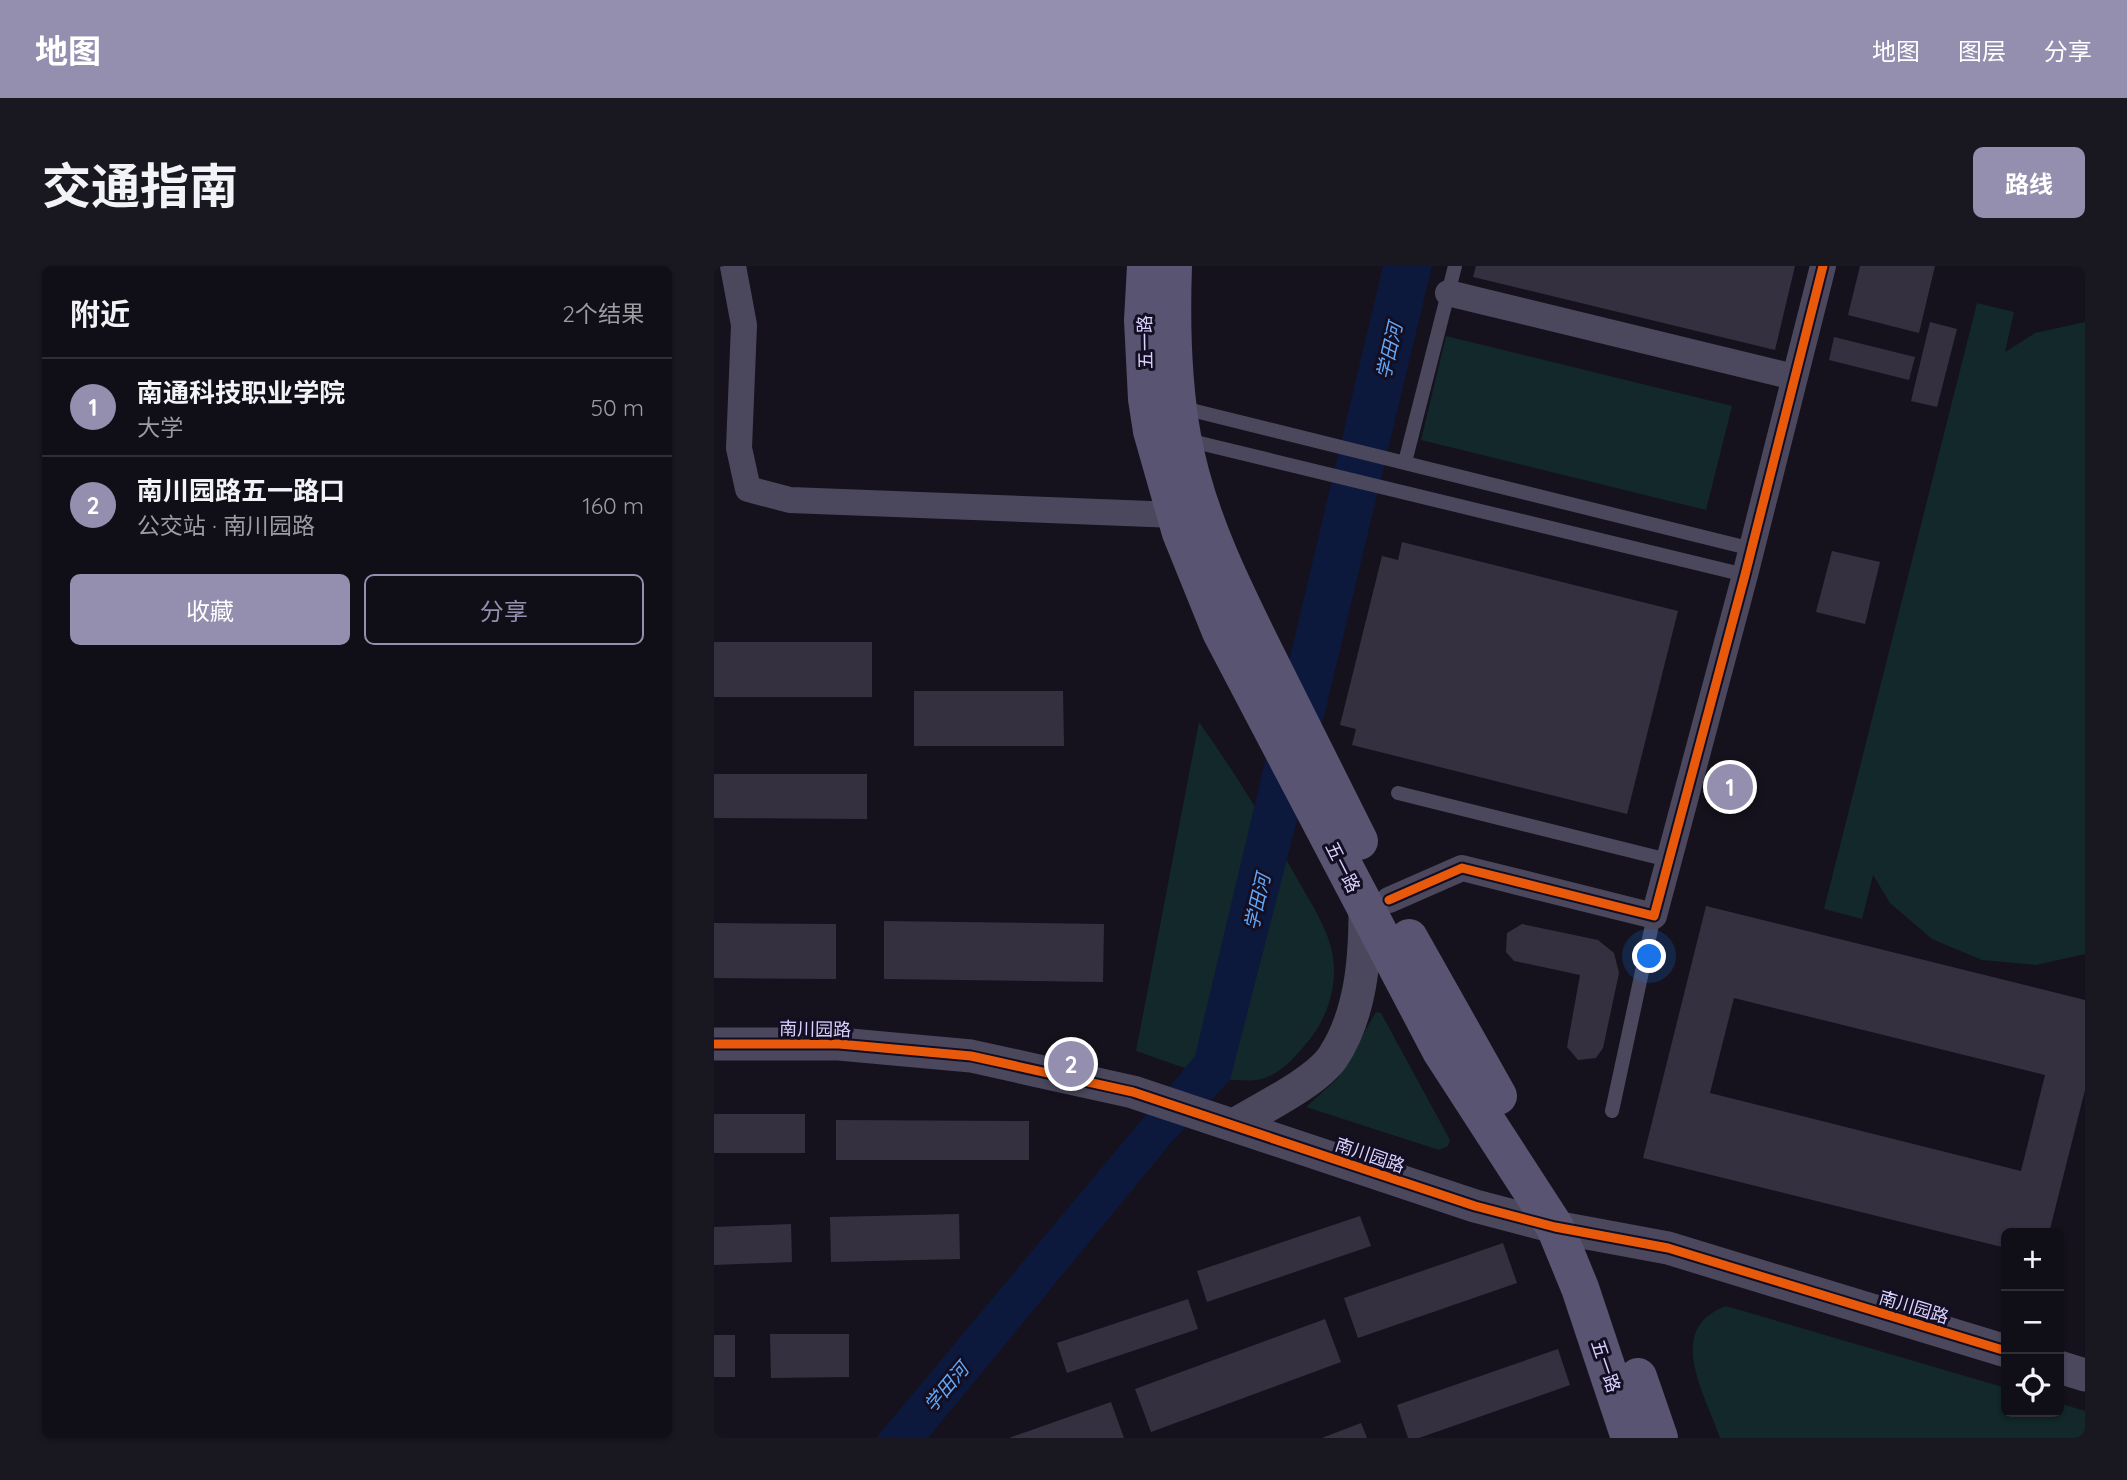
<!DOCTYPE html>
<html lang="zh">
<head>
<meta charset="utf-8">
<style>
	:root { --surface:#100e16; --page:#19171f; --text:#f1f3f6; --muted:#9c9ca1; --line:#302e35; --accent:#948eaf }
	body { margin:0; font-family:Quicksand,"Noto Sans SC",sans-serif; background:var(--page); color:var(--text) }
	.controls { position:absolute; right:21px; bottom:21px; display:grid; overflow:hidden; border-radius:10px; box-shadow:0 2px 5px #0004 }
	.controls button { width:63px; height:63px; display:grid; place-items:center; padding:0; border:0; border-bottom:2px solid var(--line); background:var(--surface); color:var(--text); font:35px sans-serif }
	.you { position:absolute; left:936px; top:691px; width:24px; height:24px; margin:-18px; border:5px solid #fff; border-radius:50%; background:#1a73e8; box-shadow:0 0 0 10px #1a73e833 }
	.badge { display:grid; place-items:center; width:46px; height:46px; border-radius:50%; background:var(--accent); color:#fff; font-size:23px; font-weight:700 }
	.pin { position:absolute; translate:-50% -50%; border:4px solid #fff; box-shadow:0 2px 7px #0006 }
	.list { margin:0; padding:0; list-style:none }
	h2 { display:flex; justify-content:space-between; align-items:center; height:91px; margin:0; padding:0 28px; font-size:30px }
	h2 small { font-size:23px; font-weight:400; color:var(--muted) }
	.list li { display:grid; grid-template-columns:46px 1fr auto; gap:21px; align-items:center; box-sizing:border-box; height:98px; padding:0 28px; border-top:2px solid var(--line) }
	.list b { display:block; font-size:26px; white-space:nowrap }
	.list p { margin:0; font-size:23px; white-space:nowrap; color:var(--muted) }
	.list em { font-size:23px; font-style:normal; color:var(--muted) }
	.actions { display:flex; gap:14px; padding:21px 28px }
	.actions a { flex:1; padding:16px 0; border:2px solid var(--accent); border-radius:10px; text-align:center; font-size:24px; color:var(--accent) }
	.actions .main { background:var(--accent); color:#fff }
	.icon { flex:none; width:38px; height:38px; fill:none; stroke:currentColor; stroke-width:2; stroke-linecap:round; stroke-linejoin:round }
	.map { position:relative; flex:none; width:1371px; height:1172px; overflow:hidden; border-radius:10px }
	header { display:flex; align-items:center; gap:42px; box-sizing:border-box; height:98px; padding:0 35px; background:var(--accent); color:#fff }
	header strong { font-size:33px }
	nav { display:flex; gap:38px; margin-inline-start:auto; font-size:24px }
	.intro { display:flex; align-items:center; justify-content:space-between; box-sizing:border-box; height:168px; padding:0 42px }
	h1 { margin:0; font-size:49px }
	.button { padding:18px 32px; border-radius:10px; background:var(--accent); color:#fff; font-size:24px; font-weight:700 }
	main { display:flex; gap:42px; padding:0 42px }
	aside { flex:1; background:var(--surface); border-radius:10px; box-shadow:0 2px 5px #0004 }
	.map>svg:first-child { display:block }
	.green { fill:#12282a }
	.water { fill:#0c193c }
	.building { fill:#343040; fill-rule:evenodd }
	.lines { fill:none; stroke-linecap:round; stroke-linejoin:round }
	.service { stroke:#4b485e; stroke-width:14 }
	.minor { stroke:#4b485e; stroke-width:26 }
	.tertiary { stroke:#4b485e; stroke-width:33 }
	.secondary { stroke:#585471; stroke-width:38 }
	.cycleway-casing { stroke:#130e22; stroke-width:13 }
	.cycleway { stroke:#e8590c; stroke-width:9 }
	.labels { text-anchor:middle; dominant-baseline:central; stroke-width:6; stroke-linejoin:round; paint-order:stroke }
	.street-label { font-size:18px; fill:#d9d1fe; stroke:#130e22 }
	.water-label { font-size:19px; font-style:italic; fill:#63a9fa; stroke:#130e22 }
</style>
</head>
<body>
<header>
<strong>地图</strong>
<nav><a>地图</a><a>图层</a><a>分享</a></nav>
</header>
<div class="intro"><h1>交通指南</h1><a class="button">路线</a></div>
<main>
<aside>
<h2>附近<small>2个结果</small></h2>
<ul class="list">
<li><span class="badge">1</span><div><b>南通科技职业学院</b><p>大学</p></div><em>50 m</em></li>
<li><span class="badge">2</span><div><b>南川园路五一路口</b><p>公交站 · 南川园路</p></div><em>160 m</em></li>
</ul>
<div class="actions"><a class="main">收藏</a><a>分享</a></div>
</aside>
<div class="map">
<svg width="1371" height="1172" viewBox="0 0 1371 1172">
	<rect width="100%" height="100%" fill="#15121d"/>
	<g class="green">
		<polygon points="1263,37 1300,46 1291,86 1321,67 1371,56 1371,688 1322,699 1268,694 1218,673 1176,637 1159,609 1148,653 1110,643"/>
		<polygon points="732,70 1018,140 992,244 707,174"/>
		<path d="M 485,456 C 520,505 551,556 581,609 C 596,636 619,668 620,701 C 621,729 610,758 591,779 C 581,791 567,807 551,812 C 516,823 457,796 422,785 Z"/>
		<polygon points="662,746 667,747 736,874 734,880 725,884 592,841 624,812"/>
		<path d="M 1012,1040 L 1292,1122 L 1292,1146 L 1345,1146 L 1345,1137 L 1371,1145 L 1371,1172 L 1006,1172 C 991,1128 950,1063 1012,1040 Z"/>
	</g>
	<polygon class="water" points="669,0 718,0 613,438 516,814 456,878 214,1172 162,1172 481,790"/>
	<g class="building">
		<polygon points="762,0 1081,0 1061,84 759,11"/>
		<polygon points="1146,0 1221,0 1205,67 1134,49"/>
		<polygon points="1216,56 1243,63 1223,141 1197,135"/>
		<polygon points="1120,71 1201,91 1195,114 1115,94"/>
		<polygon points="688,276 964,345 913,548 638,479 642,463 626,459 668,290 684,294"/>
		<polygon points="1118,285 1166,296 1151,358 1102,346"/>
		<rect x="0" y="376" width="158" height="55"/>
		<polygon points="200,425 349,425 350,480 200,480"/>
		<polygon points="0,508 153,508 153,553 0,552"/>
		<path d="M 992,640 L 1371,734 L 1371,824 L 1335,967 L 1292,967 L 1292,982 L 929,892 ZM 1020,732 L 1331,809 L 1307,905 L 996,827 Z"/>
		<polygon points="170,655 390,658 389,716 170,713"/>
		<polygon points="0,657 122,658 122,713 0,712"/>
		<polygon points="808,658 884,674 900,687 905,707 889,782 882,792 864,794 853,781 866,709 800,695 792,686 793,667"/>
		<rect x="0" y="848" width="91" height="39"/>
		<polygon points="122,854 315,855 315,894 122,894"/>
		<polygon points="245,948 246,993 117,996 116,951"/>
		<polygon points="646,950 657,980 493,1036 483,1005"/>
		<polygon points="77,958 78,996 0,999 0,961"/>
		<polygon points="789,977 803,1017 644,1072 630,1032"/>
		<polygon points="474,1033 484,1063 353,1107 343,1077"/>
		<polygon points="611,1053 627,1096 437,1166 421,1123"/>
		<polygon points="56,1068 135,1068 135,1111 57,1112"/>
		<rect x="0" y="1069" width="21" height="42"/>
		<polygon points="844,1083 856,1119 705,1172 694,1172 683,1139"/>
		<polygon points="397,1136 410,1172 295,1172"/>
		<polygon points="647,1157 653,1172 608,1172"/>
	</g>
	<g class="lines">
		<g class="service">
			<polyline points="465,141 1038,283"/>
			<polyline points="473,174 1031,309"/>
			<polyline points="691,196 741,0"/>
			<polyline points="684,527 954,594"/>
			<polyline points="898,845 940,650"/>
		</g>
		<g class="minor">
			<polyline points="19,0 30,59 25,182 34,223 76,234 462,249 475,242"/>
			<polyline points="734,27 1080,111"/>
			<polyline points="675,634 748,602 940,650 1031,309 1109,0"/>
		</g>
		<g class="tertiary">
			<polyline points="0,778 125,778 257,790 419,826 761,940 841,961 954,982 1292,1085"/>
			<path d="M 522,858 C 548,842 602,816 619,791 C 647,748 651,694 651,645"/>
			<polyline points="1345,1101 1371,1109"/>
		</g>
		<g class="secondary">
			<polyline points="432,0 429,54 433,133 438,165 467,267 507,366 727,785 841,961 866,1022 916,1172"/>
			<path d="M 459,0 C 457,57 458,114 468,170 C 482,249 519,323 554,393 C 584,454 615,514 645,575"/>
			<polyline points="695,672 784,830"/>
			<polyline points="924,1111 945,1172"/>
		</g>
		<defs>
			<g id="cycleway">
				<polyline points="675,634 748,602 940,650 1031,309 1109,0"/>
				<polyline points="0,778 125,778 257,790 419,826 761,940 841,961 954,982 1292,1085"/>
			</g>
		</defs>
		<use href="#cycleway" class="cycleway-casing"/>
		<use href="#cycleway" class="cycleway"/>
	</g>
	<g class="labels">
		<g class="street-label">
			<text transform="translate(431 76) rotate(-91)">五一路</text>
			<text transform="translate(629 601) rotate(63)">五一路</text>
			<text transform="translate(101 763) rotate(1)">南川园路</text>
			<text transform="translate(656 889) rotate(19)">南川园路</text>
			<text transform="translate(1200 1041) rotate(17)">南川园路</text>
			<text transform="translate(892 1100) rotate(71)">五一路</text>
		</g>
		<g class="water-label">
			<text transform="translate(675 85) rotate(-77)">学田河</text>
			<text transform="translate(543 636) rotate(-77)">学田河</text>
			<text transform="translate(232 1121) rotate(-50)">学田河</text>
		</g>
	</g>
</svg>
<div class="controls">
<button>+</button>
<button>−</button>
<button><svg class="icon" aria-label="locate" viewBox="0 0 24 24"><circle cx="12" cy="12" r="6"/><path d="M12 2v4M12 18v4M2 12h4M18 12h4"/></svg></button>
</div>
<div class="you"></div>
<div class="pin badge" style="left:1016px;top:521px">1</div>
<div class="pin badge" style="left:357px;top:798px">2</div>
</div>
</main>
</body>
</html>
